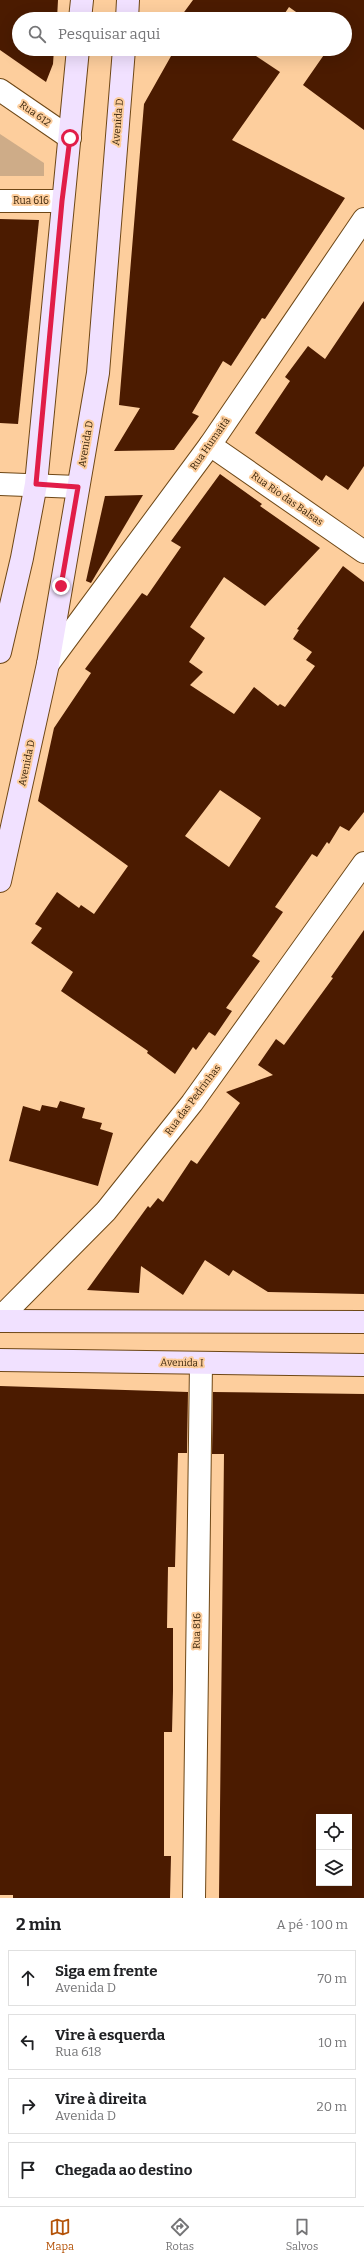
<!DOCTYPE html>
<html lang="pt">
<head>
<meta charset="utf-8">
<style>
	:root { --surface:#fff; --page:#f6f6f6; --text:#202124; --muted:#757577; --line:#e0e0e0; --accent:#b45309 }
	body { margin:0; font-family:Bitter,serif; background:var(--page); color:var(--text) }
	.controls { position:absolute; right:12px; bottom:12px; display:grid; overflow:hidden; border-radius:0px; box-shadow:0 4px 16px #0002 }
	.controls button { width:36px; height:36px; display:grid; place-items:center; padding:0; border:0; border-bottom:1px solid var(--line); background:var(--surface); color:var(--text); font:20px sans-serif }
	.stop { position:absolute; width:12px; height:12px; margin:-9px; border:3px solid #e11d48; border-radius:50%; background:#fff }
	.stop.end { background:#e11d48; border-color:#fff; box-shadow:0 1px 4px #0008 }
	.list { margin:0; padding:0; list-style:none }
	h2 { display:flex; justify-content:space-between; align-items:center; height:52px; margin:0; padding:0 16px; font-size:17px }
	h2 small { font-size:13px; font-weight:400; color:var(--muted) }
	.list li { display:grid; grid-template-columns:26px 1fr auto; gap:12px; align-items:center; box-sizing:border-box; height:56px; margin:0 8px 8px; padding:0 8px; border:1px solid var(--line); border-radius:0px }
	.list b { display:block; font-size:15px; white-space:nowrap }
	.list p { margin:0; font-size:13px; white-space:nowrap; color:var(--muted) }
	.list em { font-size:13px; font-style:normal; color:var(--muted) }
	.icon { flex:none; width:22px; height:22px; fill:none; stroke:currentColor; stroke-width:2; stroke-linecap:round; stroke-linejoin:round }
	.map { position:relative; flex:none; width:364px; height:1898px; overflow:hidden }
	.search { position:absolute; background:var(--surface); box-shadow:0 4px 16px #0002; left:12px; right:12px; top:12px; height:44px; display:flex; align-items:center; gap:10px; box-sizing:border-box; padding:0 14px; border-radius:22px; color:var(--muted); font-size:15px }
	.sheet { height:308px; background:var(--surface) }
	nav { display:flex; justify-content:space-around; align-items:center; box-sizing:border-box; height:56px; border-top:1px solid var(--line); background:var(--surface); font-size:11px; color:var(--muted) }
	nav a { display:grid; justify-items:center; gap:2px }
	nav .on { color:var(--accent) }
	.map>svg:first-child { display:block }
	.green { fill:#ceac88 }
	.building { fill:#4b1b00; fill-rule:evenodd }
	.lines { fill:none; stroke-linecap:round; stroke-linejoin:round }
	.street-casing { stroke:#6e4716; stroke-width:24 }
	.secondary-casing { stroke:#6e4716; stroke-width:24 }
	.street { stroke:#fff; stroke-width:22 }
	.secondary { stroke:#f1e1ff; stroke-width:22 }
	.route { stroke:#e11d48; stroke-width:5 }
	.labels { text-anchor:middle; dominant-baseline:central; stroke-width:4; stroke-linejoin:round; paint-order:stroke }
	.street-label { font-size:10px; fill:#3b250a; stroke:#fdce9d }
</style>
</head>
<body>
<div class="map">
<svg width="364" height="1898" viewBox="0 0 364 1898">
	<rect width="100%" height="100%" fill="#fdce9d"/>
	<polygon class="green" points="0,134 44,163 44,176 0,176"/>
	<g class="building">
		<polygon points="0,0 58,0 57,19 19,19 19,49 54,49 53,64 46,82 0,50"/>
		<polygon points="193,0 364,0 364,130 303,85 328,49 345,49 345,19 306,19 289,7 281,19 179,19"/>
		<polygon points="175,49 260,49 256,56 280,72 232,140 345,198 265,319 262,318 231,366 223,361 192,413 199,416 174,450 114,451 140,408 119,405 144,104"/>
		<polygon points="0,219 39,220 18,424 0,423"/>
		<polygon points="364,301 364,466 348,490 326,475 322,481 255,433 290,381 285,377 308,346 325,359"/>
		<path d="M 220,474 L 262,504 L 260,506 L 320,548 L 265,606 L 224,577 L 190,627 L 205,638 L 189,662 L 203,672 L 190,685 L 234,714 L 254,687 L 278,706 L 280,704 L 285,707 L 315,666 L 306,660 L 312,652 L 293,639 L 299,630 L 297,629 L 343,566 L 364,582 L 364,812 L 349,831 L 340,826 L 329,844 L 327,842 L 317,857 L 312,854 L 275,907 L 283,912 L 252,956 L 260,961 L 226,1008 L 232,1011 L 215,1036 L 209,1032 L 196,1050 L 193,1047 L 175,1074 L 147,1053 L 148,1051 L 61,991 L 73,972 L 31,943 L 42,928 L 35,924 L 57,892 L 79,908 L 81,905 L 94,914 L 128,866 L 38,801 L 54,728 L 91,673 L 85,669 L 142,593 L 147,596 L 181,547 L 171,541 ZM 220,790 L 261,818 L 229,867 L 185,836 Z"/>
		<polygon points="143,495 91,583 86,581 105,496"/>
		<polygon points="364,930 364,1294 268,1292 233,1270 229,1276 205,1260 183,1295 141,1266 139,1293 87,1290 148,1206 150,1208 158,1198 163,1202 191,1160 197,1164 240,1103 226,1092 273,1075 258,1065 276,1039 284,1045 333,978 331,977"/>
		<polygon points="60,1101 85,1108 82,1118 102,1123 100,1129 113,1133 98,1186 9,1161 23,1106 40,1111 42,1105 57,1108"/>
		<polygon points="0,1386 188,1392 187,1453 178,1453 175,1567 168,1567 167,1628 173,1628 173,1691 172,1732 164,1732 164,1856 171,1856 170,1898 13,1898 13,1895 0,1895"/>
		<path d="M 213,1392 L 364,1394 L 364,1898 L 219,1898 L 224,1454 L 212,1454 ZM 319,1817 L 349,1817 L 349,1883 L 319,1883 Z"/>
	</g>
	<g class="lines">
		<defs>
			<g id="street">
				<polyline points="0,90 70,138"/>
				<polyline points="0,201 62,201"/>
				<polyline points="210,445 364,552"/>
				<polyline points="0,484 78,487"/>
				<polyline points="48,664 210,445 364,219"/>
				<polyline points="0,1318 106,1211 192,1103 364,863"/>
				<polyline points="194,1898 201,1363"/>
			</g>
			<g id="secondary">
				<polyline points="80,19 82,0"/>
				<polyline points="127,19 128,0"/>
				<polyline points="0,652 22,558 36,484 78,49"/>
				<polyline points="0,881 48,664 98,373 124,49"/>
				<polyline points="0,1321 364,1322"/>
				<polyline points="0,1360 364,1365"/>
			</g>
		</defs>
		<use href="#street" class="street-casing"/>
		<use href="#secondary" class="secondary-casing"/>
		<use href="#street" class="street"/>
		<use href="#secondary" class="secondary"/>
	</g>
	<g class="lines">
		<polyline class="route" points="61,586 78,487 36,484 62,201 70,138"/>
	</g>
	<g class="labels">
		<g class="street-label">
			<text transform="translate(35 114) rotate(35)">Rua 612</text>
			<text transform="translate(118 122) rotate(-85)">Avenida D</text>
			<text x="31" y="201">Rua 616</text>
			<text transform="translate(86 444) rotate(-80)">Avenida D</text>
			<text transform="translate(210 444) rotate(-55)">Rua Humaitá</text>
			<text transform="translate(287 499) rotate(35)">Rua Rio das Balsas</text>
			<text transform="translate(27 763) rotate(-78)">Avenida D</text>
			<text transform="translate(193 1100) rotate(-53)">Rua das Pedrinhas</text>
			<text transform="translate(182 1363) rotate(1)">Avenida I</text>
			<text transform="translate(197 1631) rotate(-89)">Rua 816</text>
		</g>
	</g>
</svg>
<div class="controls">
<button><svg class="icon" aria-label="locate" viewBox="0 0 24 24"><circle cx="12" cy="12" r="6"/><path d="M12 2v4M12 18v4M2 12h4M18 12h4"/></svg></button>
<button><svg class="icon" aria-label="layers" viewBox="0 0 24 24"><path d="M12 4l9 5-9 5-9-5zM3 14l9 5 9-5"/></svg></button>
</div>
<div class="stop" style="left:70px;top:138px"></div>
<div class="stop end" style="left:61px;top:586px"></div>
<div class="search"><svg class="icon" aria-label="search" viewBox="0 0 24 24"><circle cx="10" cy="10" r="6"/><path d="M15 15l6 6"/></svg>Pesquisar aqui</div>
</div>
<section class="sheet">
<h2>2 min<small>A pé · 100 m</small></h2>
<ul class="list">
<li><svg class="icon" aria-label="ahead" viewBox="0 0 24 24"><path d="M12 20V5M6 11l6-6 6 6"/></svg><div><b>Siga em frente</b><p>Avenida D</p></div><em>70 m</em></li>
<li><svg class="icon" aria-label="left" viewBox="0 0 24 24"><path d="M17 20v-9H6M10 6l-5 5 5 5"/></svg><div><b>Vire à esquerda</b><p>Rua 618</p></div><em>10 m</em></li>
<li><svg class="icon" aria-label="right" viewBox="0 0 24 24"><path d="M7 20v-9h11M14 6l5 5-5 5"/></svg><div><b>Vire à direita</b><p>Avenida D</p></div><em>20 m</em></li>
<li><svg class="icon" aria-label="arrive" viewBox="0 0 24 24"><path d="M6 21V4h12l-3 4 3 4H6"/></svg><div><b>Chegada ao destino</b></div></li>
</ul>
</section>
<nav>
<a class="on"><svg class="icon" aria-label="map" viewBox="0 0 24 24"><path d="M3 6l6-2 6 2 6-2v14l-6 2-6-2-6 2zM9 4v14M15 6v14"/></svg>Mapa</a>
<a><svg class="icon" aria-label="directions" viewBox="0 0 24 24"><path d="M12 3l9 9-9 9-9-9zM9 14v-3h6M13 9l2 2-2 2"/></svg>Rotas</a>
<a><svg class="icon" aria-label="saved" viewBox="0 0 24 24"><path d="M7 4h10v16l-5-4-5 4z"/></svg>Salvos</a>
</nav>
</body>
</html>
